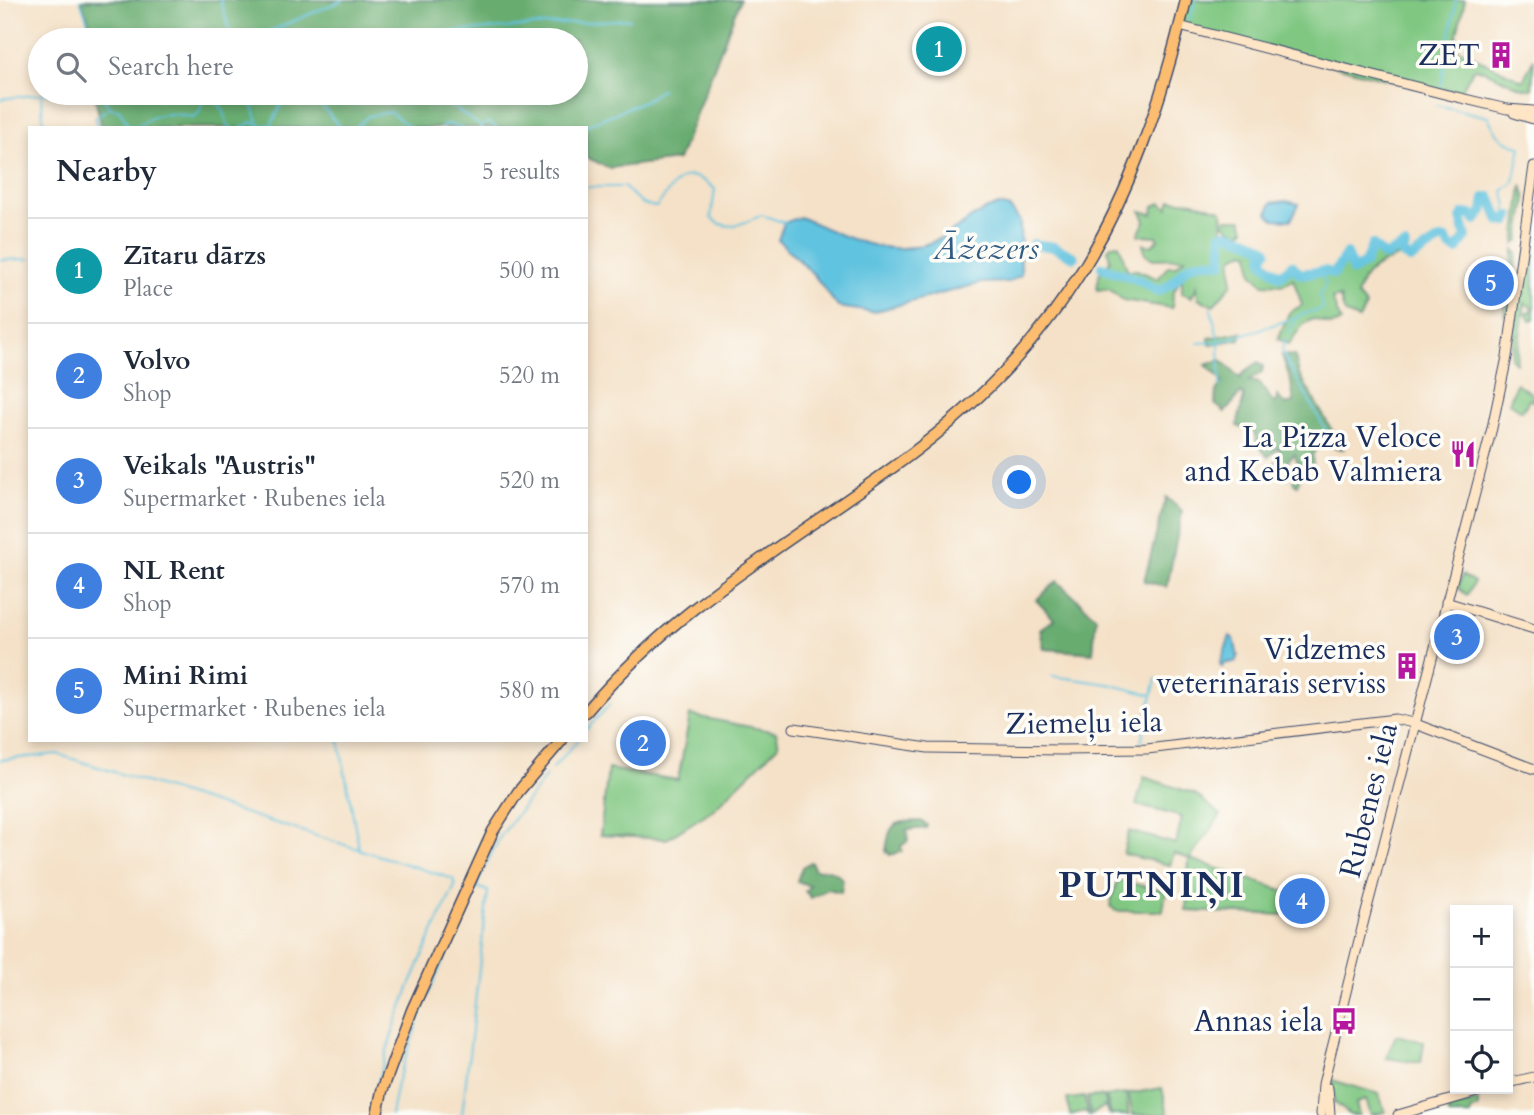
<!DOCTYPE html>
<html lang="en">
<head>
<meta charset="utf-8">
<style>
	:root { --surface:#fff; --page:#f6f6f7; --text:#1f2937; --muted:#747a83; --line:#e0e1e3; --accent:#b5179e }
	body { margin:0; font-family:Cardo,serif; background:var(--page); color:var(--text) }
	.controls { position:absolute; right:21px; bottom:21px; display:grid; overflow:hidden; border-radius:0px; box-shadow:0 4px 10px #0003 }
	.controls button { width:63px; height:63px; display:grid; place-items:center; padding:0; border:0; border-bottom:2px solid var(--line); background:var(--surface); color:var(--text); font:35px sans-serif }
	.you { position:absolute; left:1020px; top:483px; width:24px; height:24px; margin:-18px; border:5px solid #fff; border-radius:50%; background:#1a73e8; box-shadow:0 0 0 10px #1a73e833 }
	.badge { display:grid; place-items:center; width:46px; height:46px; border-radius:50%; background:var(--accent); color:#fff; font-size:23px; font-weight:700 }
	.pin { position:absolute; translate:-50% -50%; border:4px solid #fff; box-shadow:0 2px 7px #0006 }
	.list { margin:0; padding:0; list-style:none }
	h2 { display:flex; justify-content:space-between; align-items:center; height:91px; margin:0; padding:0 28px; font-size:30px }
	h2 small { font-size:23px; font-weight:400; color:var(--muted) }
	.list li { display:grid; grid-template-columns:46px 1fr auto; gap:21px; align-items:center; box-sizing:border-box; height:105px; padding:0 28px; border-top:2px solid var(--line) }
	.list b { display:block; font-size:26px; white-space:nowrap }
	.list p { margin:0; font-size:23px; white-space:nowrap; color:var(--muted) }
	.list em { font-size:23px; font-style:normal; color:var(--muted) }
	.icon { flex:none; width:38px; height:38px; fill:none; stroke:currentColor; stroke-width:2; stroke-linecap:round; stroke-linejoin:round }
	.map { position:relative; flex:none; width:1534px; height:1115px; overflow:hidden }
	.search { position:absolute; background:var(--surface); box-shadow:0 4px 10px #0003; left:28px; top:28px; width:560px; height:77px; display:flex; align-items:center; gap:18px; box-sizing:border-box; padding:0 24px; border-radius:38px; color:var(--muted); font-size:26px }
	.panel { position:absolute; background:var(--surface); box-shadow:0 4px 10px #0003; left:28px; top:126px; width:560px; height:616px; border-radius:0px }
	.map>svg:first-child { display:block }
	.green { fill:#80c782; stroke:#4e7b70; stroke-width:2 }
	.forest { fill:#68ac70; stroke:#426e67; stroke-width:2 }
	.water { fill:#61c3df; stroke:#3e799e; stroke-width:2 }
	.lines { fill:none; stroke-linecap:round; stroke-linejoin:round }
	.stream { stroke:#61c3df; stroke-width:2 }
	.river { stroke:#61c3df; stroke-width:10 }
	.secondary-casing { stroke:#3c4a6e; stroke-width:11 }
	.highway-casing { stroke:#3c4a6e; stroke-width:13 }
	.secondary { stroke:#fee5c5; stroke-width:9 }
	.highway { stroke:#fcbd6f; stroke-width:10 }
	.labels { text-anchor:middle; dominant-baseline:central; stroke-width:7; stroke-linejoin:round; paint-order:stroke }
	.poi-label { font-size:30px; fill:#1b2f5e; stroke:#fdfcf7; text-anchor:end }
	.street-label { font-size:30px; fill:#1b2f5e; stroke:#fdfcf7 }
	.water-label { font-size:32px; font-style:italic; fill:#305b85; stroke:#fdfcf7 }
	.district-label { font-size:37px; font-weight:bold; letter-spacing:2px; fill:#1b2f5e; stroke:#fdfcf7 }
</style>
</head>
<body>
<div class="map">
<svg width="1534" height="1115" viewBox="0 0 1534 1115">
	<rect width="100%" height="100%" fill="#fdfcf7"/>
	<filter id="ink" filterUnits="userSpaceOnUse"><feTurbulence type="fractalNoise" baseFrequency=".0143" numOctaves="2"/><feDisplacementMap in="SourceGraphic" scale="14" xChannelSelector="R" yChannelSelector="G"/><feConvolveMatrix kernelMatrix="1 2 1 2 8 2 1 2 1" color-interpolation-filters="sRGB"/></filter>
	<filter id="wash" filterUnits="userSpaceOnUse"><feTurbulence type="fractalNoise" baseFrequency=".00686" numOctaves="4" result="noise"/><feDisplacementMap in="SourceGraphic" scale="28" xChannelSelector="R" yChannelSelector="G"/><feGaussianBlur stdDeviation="1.57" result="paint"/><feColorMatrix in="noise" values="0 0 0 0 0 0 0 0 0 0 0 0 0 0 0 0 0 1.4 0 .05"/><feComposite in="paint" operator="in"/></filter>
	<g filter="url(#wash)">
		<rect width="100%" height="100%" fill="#f4e1c7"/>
		<g class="green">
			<path d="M 1186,0 L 1465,0 L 1454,47 L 1523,81 L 1534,58 L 1532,89 C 1518,91 1491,70 1474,68 L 1461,91 L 1445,89 L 1444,94 L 1179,26 Z"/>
			<polygon points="1522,185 1526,199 1519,241 1515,244"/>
			<path d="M 1171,200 L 1194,202 L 1222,210 L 1223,230 C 1234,235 1260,243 1267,251 L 1263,256 L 1264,263 L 1280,276 L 1296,266 L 1301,274 L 1325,271 L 1334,274 L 1346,254 L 1353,270 L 1365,263 L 1372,245 L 1384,255 L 1405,246 L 1403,255 C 1381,263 1363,270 1357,295 L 1366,306 L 1359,319 C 1344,315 1343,312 1340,297 L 1332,299 L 1341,322 L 1331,325 L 1313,319 L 1303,324 L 1289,344 L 1278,339 L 1289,313 L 1302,305 L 1293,279 L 1284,285 L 1263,284 L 1252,273 L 1250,253 L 1245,251 L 1232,258 L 1232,284 L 1213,306 L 1198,298 L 1197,286 L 1192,297 L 1182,293 L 1182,277 L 1173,293 L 1172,308 L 1123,300 L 1109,289 L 1097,290 L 1099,274 L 1110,261 L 1108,249 L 1112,245 L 1118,244 C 1124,252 1122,261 1128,270 L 1137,270 L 1158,279 L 1168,266 L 1176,266 L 1185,258 L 1153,259 L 1145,254 L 1143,244 L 1152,246 L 1158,239 L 1157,236 L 1138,235 L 1145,221 L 1141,211 L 1153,214 L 1154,206 L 1161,203 L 1168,208 Z"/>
			<polygon points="1226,219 1242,219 1245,229 1239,233 1224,224"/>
			<polygon points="1532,239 1529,271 1534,242 1534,319 1530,320 1526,314 1534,309 1525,303 1516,363 1511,359 1522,276"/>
			<polygon points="1514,250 1517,253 1509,313 1504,315"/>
			<polygon points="1242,332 1240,339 1210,344 1209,338"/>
			<polygon points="1516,383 1534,395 1534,402 1530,399 1522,411 1509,403"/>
			<polygon points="1462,575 1474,582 1467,595 1458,588"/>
			<polygon points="690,715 776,732 779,745 714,809 667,839 600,835 608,769 678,780"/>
			<polygon points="1144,777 1195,794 1221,815 1190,859 1287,892 1285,915 1186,911 1189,859 1174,853 1170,865 1123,854 1129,831 1176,844 1182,817 1136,805"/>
			<polygon points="1117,880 1166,891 1163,911 1116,911 1110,906"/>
			<polygon points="1396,1035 1424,1042 1421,1063 1386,1058"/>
			<polygon points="1332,1080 1379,1094 1385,1112 1371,1115 1366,1100 1356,1103 1359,1115 1350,1115 1334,1102"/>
			<polygon points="1162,1088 1168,1115 1133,1115 1128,1094"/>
			<polygon points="1126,1094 1129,1115 1111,1115 1106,1096"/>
			<polygon points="1104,1096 1109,1115 1105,1106 1091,1115 1087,1097"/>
			<polygon points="1084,1097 1089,1115 1085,1111 1070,1115 1067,1099"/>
			<polygon points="1478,1101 1478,1108 1471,1111 1471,1115 1449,1115 1448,1110"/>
		</g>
		<g class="forest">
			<polygon points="81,0 740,0 678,160 609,168 586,157 586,128 102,128 94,93 576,93 576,40 96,40"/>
			<polygon points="1282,355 1295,356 1299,374 1343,449 1328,446 1316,449 1312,456 1313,464 1302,474 1297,485 1293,482 1297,464 1295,454 1282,467 1275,463 1280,455 1279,447 1268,457 1257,444 1254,432 1237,426 1244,396 1241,393 1225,412 1215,404 1216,391 1223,381 1206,365 1221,360 1241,379 1241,375 1258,362 1263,366 1262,372 1249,381 1260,383 1273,402 1276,403 1277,396 1286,405 1294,402 1291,382"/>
			<polygon points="1166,497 1182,511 1167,587 1144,581"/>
			<polygon points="1057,581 1096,617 1093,653 1044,649 1040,629 1054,619 1036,600"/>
			<path d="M 921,821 L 927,825 L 926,828 L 907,830 L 908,841 L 901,846 L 902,851 L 890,855 L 886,851 C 890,822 893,822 921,821 Z"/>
			<path d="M 811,862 L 815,870 C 828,869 833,869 843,880 L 841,892 L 827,889 L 811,898 L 805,891 L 810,886 L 797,881 L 802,867 Z"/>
		</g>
		<g class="water">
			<polygon points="1286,201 1299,204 1291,220 1273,219 1268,213 1271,203"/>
			<path d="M 999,205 L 1010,208 L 1020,221 L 1021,275 L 1009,282 L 981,283 L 873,312 L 838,307 L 814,275 L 778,240 L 784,223 L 800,217 C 846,237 894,264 943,237 C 962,226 977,211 999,205 Z"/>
			<polygon points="1230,636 1234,639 1238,657 1236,662 1226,663 1222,667 1220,664"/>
		</g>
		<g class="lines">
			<g class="stream">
				<polyline points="80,0 94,40"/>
				<polyline points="220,0 233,40"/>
				<polyline points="1190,20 1196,0"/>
				<polyline points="249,40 343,0"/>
				<polyline points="443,40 449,32 630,19"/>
				<polyline points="1441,85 1456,0"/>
				<path d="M 111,93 L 104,99 L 109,107 L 120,110 L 129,127 C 141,127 145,119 156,116 C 168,112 181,115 193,117 L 199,113 L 204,97 C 219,98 225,111 227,124 L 232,128"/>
				<polyline points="249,93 258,122"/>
				<polyline points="432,93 482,127"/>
				<polyline points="0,99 41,94"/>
				<path d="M 1437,105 L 1488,117 C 1496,134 1503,143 1521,146 L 1514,182 L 1503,191 L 1507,205 L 1504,221"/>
				<polyline points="44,128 41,94 50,93"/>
				<polyline points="98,128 95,118 108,108"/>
				<polyline points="241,128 251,122 265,126 272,124 283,100 300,94 317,101 341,128"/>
				<polyline points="355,128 368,116 390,112 411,128"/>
				<polyline points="441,128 446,124 462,128"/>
				<polyline points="480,128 489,122 496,128"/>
				<polyline points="580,128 646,100 662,89"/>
				<path d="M 586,187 L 624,187 L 642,204 L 656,207 C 677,182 684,162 715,189 L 711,218 C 728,233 743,223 762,215 L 785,223"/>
				<polyline points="0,260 30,259"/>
				<polyline points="1211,309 1219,342 1220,386"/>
				<polyline points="1288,333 1299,315 1323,309 1319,296 1326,283 1320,273"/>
				<polyline points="1285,339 1282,350 1285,358 1333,443"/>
				<polyline points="1198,343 1219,342 1298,317"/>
				<polyline points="1288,479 1291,468"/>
				<polyline points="1052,676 1108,684 1152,695"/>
				<polyline points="586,730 611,703"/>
				<polyline points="339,740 359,848"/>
				<polyline points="1141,743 1156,679"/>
				<path d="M 0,760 L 57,754 L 453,879 L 455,886 C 419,960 386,1035 371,1115"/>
				<polyline points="552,769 578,740"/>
				<polyline points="391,1115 397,1083 424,1004 483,871 500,837 546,776"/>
				<polyline points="462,1115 488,891 477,887"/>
			</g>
			<g class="river">
				<polyline points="1033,244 1054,247 1074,257"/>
				<path d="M 1102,267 L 1139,280 L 1158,291 C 1189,279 1175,257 1222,263 L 1222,234 L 1228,233 C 1240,238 1259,242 1267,251 L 1263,256 L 1264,263 L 1280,276 L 1292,265 L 1300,274 L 1325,271 L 1334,274 L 1346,254 L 1353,271 L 1365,263 L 1372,245 L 1384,256 L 1405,246 L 1403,255 L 1410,259 L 1440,240 L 1446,240 L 1450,247 L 1457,250 L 1466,237 L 1461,218 L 1464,214 L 1471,215 L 1476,220 L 1483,211 L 1485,198 L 1490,197 L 1500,221 L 1507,222 L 1510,216"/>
			</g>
		</g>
	</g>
	<g filter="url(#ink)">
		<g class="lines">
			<defs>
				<g id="secondary">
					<polyline points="1179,26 1444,94 1507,109 1534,111"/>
					<polyline points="1514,113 1533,119"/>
					<polyline points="1446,602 1534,629"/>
					<polyline points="794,728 928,748 1062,750 1147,749 1395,719 1413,723 1534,769"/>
					<polyline points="1508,1083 1534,1077"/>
					<polyline points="1328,1088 1330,1114"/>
					<polyline points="1321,1114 1323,1084 1364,920 1492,428 1507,357 1534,166"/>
					<polyline points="1398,1115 1487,1089"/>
				</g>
				<g id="highway">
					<path d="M 586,712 C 674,608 779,549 888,471 C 1065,345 1136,208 1186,0"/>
					<polyline points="377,1115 382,1091 412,1010 493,831 518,792 562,740"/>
				</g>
			</defs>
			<use href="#secondary" class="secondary-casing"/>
			<use href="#highway" class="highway-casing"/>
			<use href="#secondary" class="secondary"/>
			<use href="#highway" class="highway"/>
		</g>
	</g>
	<defs>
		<symbol id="building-bare" viewBox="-9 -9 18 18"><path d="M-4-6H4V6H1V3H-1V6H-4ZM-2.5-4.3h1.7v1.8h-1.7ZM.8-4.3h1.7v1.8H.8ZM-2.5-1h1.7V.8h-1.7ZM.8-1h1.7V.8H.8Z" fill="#b5179e" stroke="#fdfcf7" stroke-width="2.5" paint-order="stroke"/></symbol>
		<symbol id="restaurant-bare" viewBox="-9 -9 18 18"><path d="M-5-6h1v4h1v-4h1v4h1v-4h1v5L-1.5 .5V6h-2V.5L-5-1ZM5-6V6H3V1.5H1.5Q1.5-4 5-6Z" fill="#b5179e" stroke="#fdfcf7" stroke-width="2.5" paint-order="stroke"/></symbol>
		<symbol id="bus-bare" viewBox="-9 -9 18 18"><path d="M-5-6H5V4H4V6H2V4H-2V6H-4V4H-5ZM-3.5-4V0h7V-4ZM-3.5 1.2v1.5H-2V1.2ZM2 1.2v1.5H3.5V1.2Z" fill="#b5179e" stroke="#fdfcf7" stroke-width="2.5" paint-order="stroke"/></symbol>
	</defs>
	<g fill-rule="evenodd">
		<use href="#building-bare" x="1482" y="36" width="38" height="38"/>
		<use href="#restaurant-bare" x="1444" y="435" width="38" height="38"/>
		<use href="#building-bare" x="1388" y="647" width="38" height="38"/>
		<use href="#bus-bare" x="1325" y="1002" width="38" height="38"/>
	</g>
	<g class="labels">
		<g class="poi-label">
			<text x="1480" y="55">ZET</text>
			<text x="1442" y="437">La Pizza Veloce<tspan x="1442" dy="34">and Kebab Valmiera</tspan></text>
			<text x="1386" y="649">Vidzemes<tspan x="1386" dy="34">veterinārais serviss</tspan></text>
			<text x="1323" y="1021">Annas iela</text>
		</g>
		<g class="street-label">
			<text transform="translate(1084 723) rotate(-1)">Ziemeļu iela</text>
			<text transform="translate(1369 800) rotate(-76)">Rubenes iela</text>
		</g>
		<g class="water-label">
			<text x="986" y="249">Āžezers</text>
		</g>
		<g class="district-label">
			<text x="1152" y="885">PUTNIŅI</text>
		</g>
	</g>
</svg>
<div class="controls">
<button>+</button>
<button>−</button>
<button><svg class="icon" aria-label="locate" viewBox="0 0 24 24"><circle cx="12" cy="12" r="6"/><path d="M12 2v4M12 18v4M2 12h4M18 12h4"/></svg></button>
</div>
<div class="you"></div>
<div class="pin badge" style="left:939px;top:49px;background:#0f9aa8">1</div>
<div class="pin badge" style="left:643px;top:743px;background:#3f7fe0">2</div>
<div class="pin badge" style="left:1457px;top:637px;background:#3f7fe0">3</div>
<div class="pin badge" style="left:1302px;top:901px;background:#3f7fe0">4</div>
<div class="pin badge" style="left:1491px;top:283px;background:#3f7fe0">5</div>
<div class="search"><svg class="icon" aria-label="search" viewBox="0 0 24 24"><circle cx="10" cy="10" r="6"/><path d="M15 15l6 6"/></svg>Search here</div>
<section class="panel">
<h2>Nearby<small>5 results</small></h2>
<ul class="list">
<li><span class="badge" style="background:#0f9aa8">1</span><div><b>Zītaru dārzs</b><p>Place</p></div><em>500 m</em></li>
<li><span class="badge" style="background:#3f7fe0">2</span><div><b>Volvo</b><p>Shop</p></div><em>520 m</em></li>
<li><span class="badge" style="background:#3f7fe0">3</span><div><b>Veikals &quot;Austris&quot;</b><p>Supermarket · Rubenes iela</p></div><em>520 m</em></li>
<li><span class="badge" style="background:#3f7fe0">4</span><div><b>NL Rent</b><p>Shop</p></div><em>570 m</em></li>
<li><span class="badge" style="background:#3f7fe0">5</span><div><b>Mini Rimi</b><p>Supermarket · Rubenes iela</p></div><em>580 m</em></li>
</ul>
</section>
</div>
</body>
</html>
